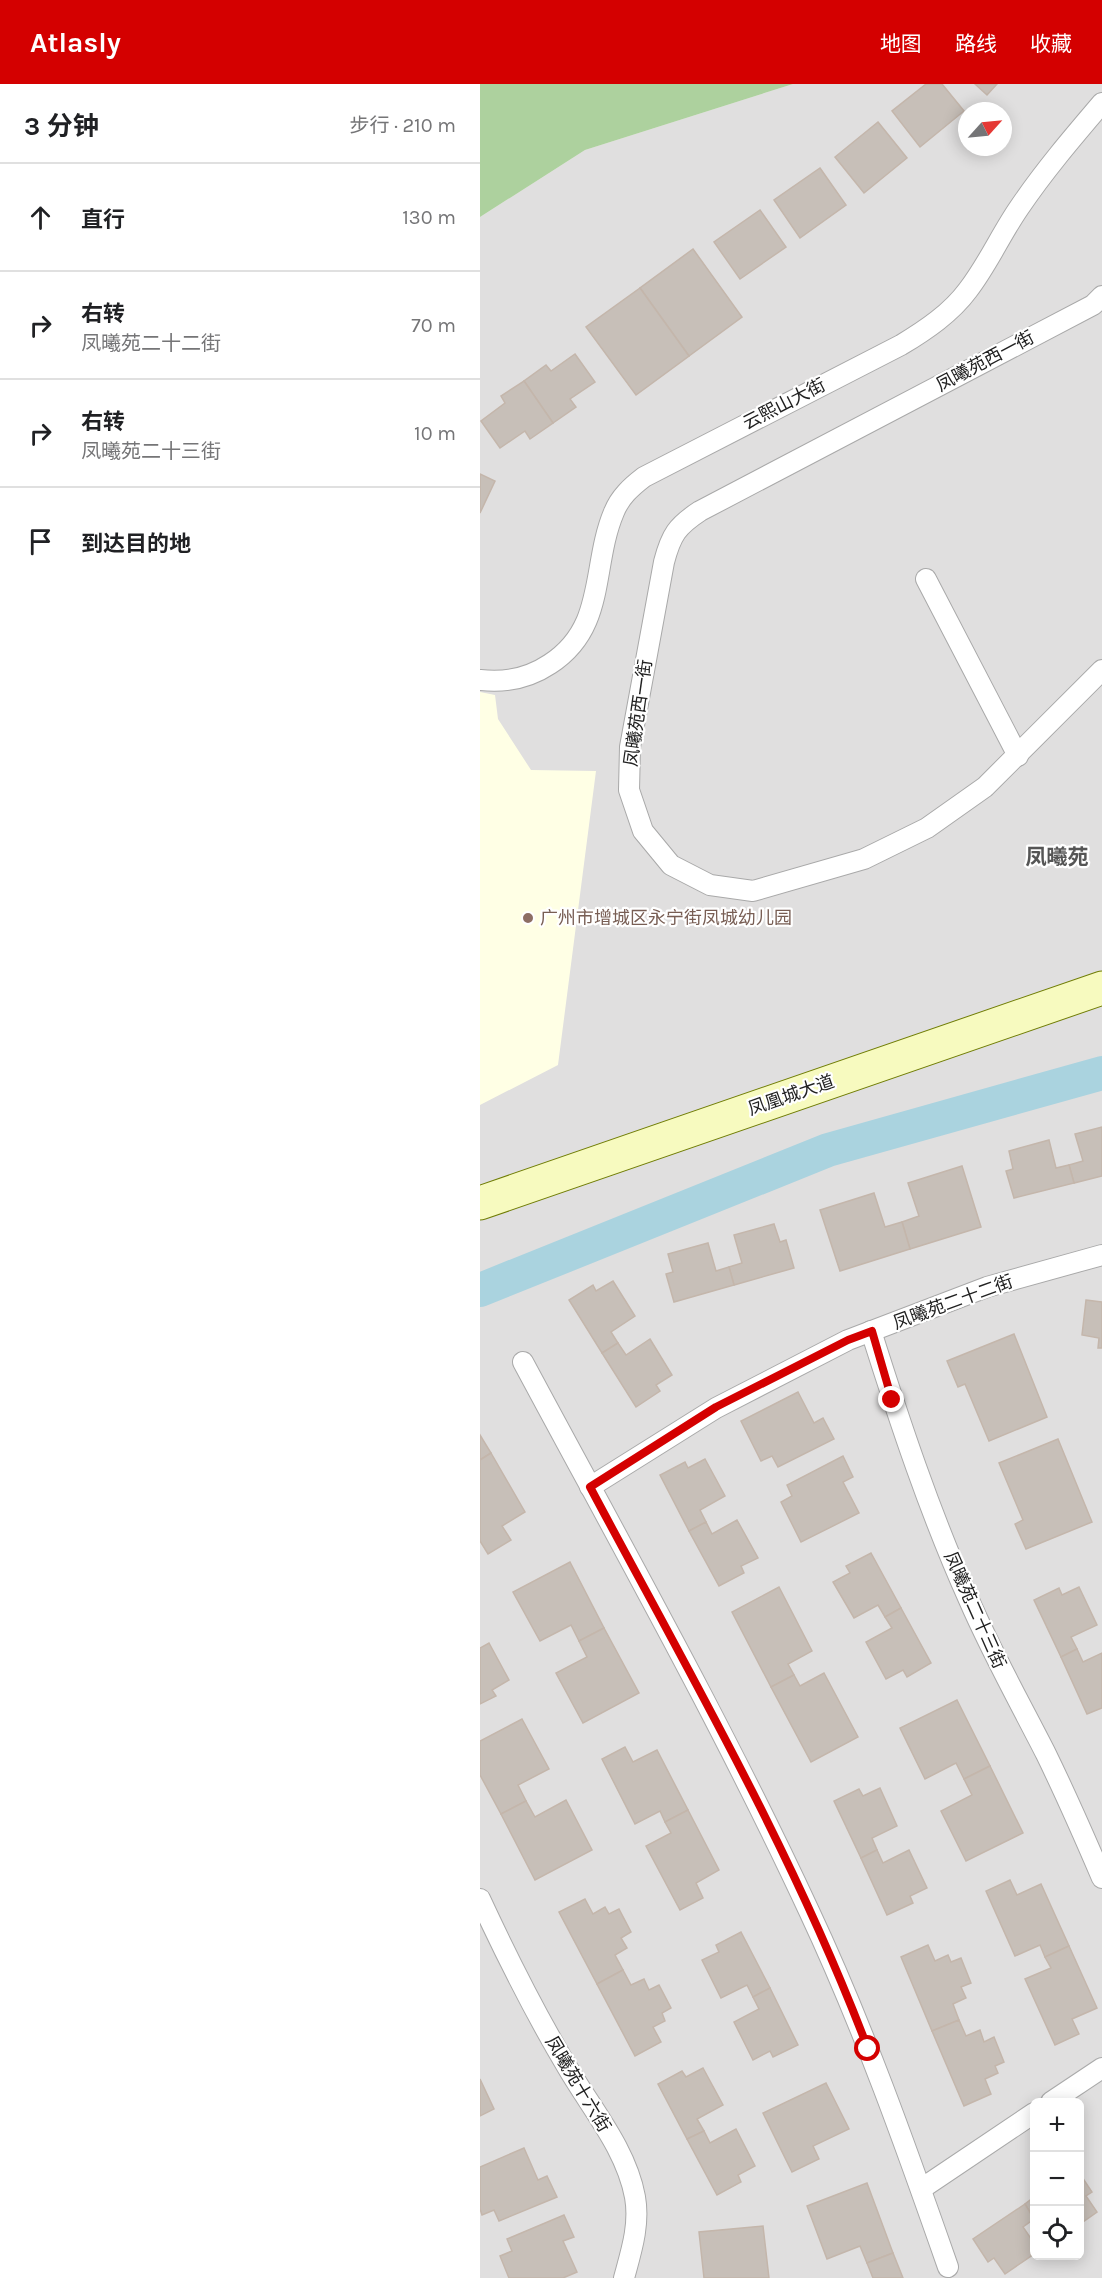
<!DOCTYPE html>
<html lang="zh">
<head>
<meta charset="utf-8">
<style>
	:root { --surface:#fff; --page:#f6f6f6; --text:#202124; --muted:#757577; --line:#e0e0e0; --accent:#d40000 }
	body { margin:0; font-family:Karla,"Noto Sans SC",sans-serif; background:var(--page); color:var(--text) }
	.controls { position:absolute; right:18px; bottom:18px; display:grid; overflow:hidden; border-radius:9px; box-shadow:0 3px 15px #0003 }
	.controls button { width:54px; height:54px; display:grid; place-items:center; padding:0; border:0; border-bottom:2px solid var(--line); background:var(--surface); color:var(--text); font:30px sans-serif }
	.compass { position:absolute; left:478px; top:18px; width:54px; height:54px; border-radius:50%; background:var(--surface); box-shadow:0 3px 15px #0003; rotate:63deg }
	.stop { position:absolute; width:18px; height:18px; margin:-14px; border:4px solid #d40000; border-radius:50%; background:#fff }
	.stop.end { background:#d40000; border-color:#fff; box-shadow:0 2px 6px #0008 }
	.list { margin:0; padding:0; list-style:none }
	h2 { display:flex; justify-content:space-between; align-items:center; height:78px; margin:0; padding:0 24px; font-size:26px }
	h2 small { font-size:20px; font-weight:400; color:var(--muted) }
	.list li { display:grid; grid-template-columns:39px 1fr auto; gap:18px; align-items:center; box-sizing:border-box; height:108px; padding:0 24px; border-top:2px solid var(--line) }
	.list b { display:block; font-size:22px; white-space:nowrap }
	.list p { margin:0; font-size:20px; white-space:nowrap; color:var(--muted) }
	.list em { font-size:20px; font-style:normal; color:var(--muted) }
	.icon { flex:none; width:33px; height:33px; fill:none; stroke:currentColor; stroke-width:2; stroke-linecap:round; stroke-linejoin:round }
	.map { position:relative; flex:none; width:622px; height:2194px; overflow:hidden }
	header { display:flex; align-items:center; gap:36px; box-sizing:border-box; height:84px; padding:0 30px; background:var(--accent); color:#fff }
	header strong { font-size:28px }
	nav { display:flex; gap:33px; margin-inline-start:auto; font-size:21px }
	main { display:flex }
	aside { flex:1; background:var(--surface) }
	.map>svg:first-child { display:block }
	.residential { fill:#e0dfdf; fill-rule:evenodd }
	.education { fill:#ffffe5 }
	.forest { fill:#add19e }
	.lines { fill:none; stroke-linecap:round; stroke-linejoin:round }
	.canal { stroke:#aad3df; stroke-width:34 }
	.building { fill:#c7bfb8; stroke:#c4b6ab; stroke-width:1.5 }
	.lane-casing { stroke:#a9a9a9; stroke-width:22 }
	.secondary-casing { stroke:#707d05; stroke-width:35 }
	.lane { stroke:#fff; stroke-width:20 }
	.secondary { stroke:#f7fabf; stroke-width:33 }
	.route { stroke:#d40000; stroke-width:8 }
	.education-dot { fill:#8d6e63; stroke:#fff; stroke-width:2 }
	.labels { text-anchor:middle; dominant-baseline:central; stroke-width:4.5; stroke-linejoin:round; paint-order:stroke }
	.street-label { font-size:18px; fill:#222; stroke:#fff }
	.education-label { font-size:18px; fill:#785e54; stroke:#fff; text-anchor:start }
	.quarter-label { font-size:21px; font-weight:bold; fill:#555; stroke:#fff }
</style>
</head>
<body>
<header>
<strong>Atlasly</strong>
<nav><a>地图</a><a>路线</a><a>收藏</a></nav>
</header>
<main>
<aside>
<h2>3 分钟<small>步行 · 210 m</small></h2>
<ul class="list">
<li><svg class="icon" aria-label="ahead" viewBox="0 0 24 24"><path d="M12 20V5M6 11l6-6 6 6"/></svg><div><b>直行</b></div><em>130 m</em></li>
<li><svg class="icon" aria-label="right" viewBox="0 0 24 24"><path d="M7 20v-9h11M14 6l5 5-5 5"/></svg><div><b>右转</b><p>凤曦苑二十二街</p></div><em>70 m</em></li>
<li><svg class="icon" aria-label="right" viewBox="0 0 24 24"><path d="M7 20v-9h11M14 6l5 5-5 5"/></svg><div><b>右转</b><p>凤曦苑二十三街</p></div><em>10 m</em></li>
<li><svg class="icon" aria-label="arrive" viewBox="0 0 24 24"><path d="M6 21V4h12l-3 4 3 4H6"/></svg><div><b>到达目的地</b></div></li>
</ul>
</aside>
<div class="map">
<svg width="622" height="2194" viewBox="0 0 622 2194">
	<rect width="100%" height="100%" fill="#f2efe9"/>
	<path class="residential" d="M 313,0 L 622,0 L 622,2194 L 0,2194 L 0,133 L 105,66 ZM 487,27 L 523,27 L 523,63 L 487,63 ZM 554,2018 L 600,2018 L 600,2172 L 554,2172 Z"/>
	<polygon class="education" points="0,608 15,611 18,635 51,686 116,687 78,981 0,1021"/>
	<polygon class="forest" points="0,0 313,0 105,66 0,133"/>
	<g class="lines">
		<polyline class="canal" points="0,1206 348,1066 622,989"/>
	</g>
	<g class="building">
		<polygon points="446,0 462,0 484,27 440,63 412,27"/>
		<polygon points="495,0 517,0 507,11"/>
		<polygon points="398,38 427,74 384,109 355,73"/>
		<polygon points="340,84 366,121 320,154 294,116"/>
		<polygon points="280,126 306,163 260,195 234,158"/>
		<polygon points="213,165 262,233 209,272 160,204"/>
		<polygon points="160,204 209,272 156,311 106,243"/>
		<polygon points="95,270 115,298 90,315 96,323 73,339 44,297 66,281 71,287"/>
		<polygon points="44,297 73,339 50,355 45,347 20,364 1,337 25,319 21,312"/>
		<polygon points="0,390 15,397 0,429"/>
		<polygon points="622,1043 622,1092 594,1099 589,1081 603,1077 595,1050"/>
		<polygon points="569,1056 576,1084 589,1081 594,1099 534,1114 526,1087 533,1085 529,1067"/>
		<polygon points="482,1082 501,1143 430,1165 422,1138 439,1132 428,1099"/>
		<polygon points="394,1109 405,1143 422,1138 430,1165 360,1187 340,1126"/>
		<polygon points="294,1140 300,1158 306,1156 314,1184 254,1201 249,1183 262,1179 254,1151"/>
		<polygon points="228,1159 236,1187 249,1183 254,1201 194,1218 186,1190 193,1188 188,1170"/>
		<polygon points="133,1197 155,1232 131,1248 138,1259 122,1269 89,1216 113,1201 116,1207"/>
		<polygon points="606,1216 622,1218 622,1264 618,1264 619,1254 602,1251"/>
		<polygon points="534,1250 567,1333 509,1357 485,1300 478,1303 467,1277"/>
		<polygon points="170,1255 192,1291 176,1301 180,1307 156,1323 122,1269 138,1259 146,1271"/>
		<polygon points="318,1308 334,1339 343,1334 354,1355 298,1383 292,1372 281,1377 261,1337"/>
		<polygon points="0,1351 11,1369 0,1376"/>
		<polygon points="578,1355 612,1438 546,1465 535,1440 543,1436 519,1379"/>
		<polygon points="11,1369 45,1428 22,1442 31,1456 8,1470 0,1457 0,1376"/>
		<polygon points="363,1372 373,1393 363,1398 379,1429 321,1458 301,1418 312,1412 307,1401"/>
		<polygon points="225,1375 245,1412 220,1426 226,1438 209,1447 180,1391 205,1378 208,1384"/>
		<polygon points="257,1436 278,1474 261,1482 264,1489 239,1502 209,1447 226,1438 232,1450"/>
		<polygon points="391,1469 421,1524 405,1533 398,1521 374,1534 353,1498 370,1489 366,1482"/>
		<polygon points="90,1478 124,1544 99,1557 91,1541 60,1557 33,1508"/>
		<polygon points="299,1503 332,1567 308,1580 314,1591 291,1603 252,1528"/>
		<polygon points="599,1503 617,1541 591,1553 597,1565 581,1573 554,1516 579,1504 582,1511"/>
		<polygon points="421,1524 451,1579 427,1593 423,1586 406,1595 386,1558 412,1544 405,1533"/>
		<polygon points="124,1544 159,1609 103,1639 76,1589 107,1573 99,1557"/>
		<polygon points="9,1559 29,1596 12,1606 16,1612 0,1620 0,1564"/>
		<polygon points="597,1565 603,1578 622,1569 622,1624 607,1630 581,1573"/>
		<polygon points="344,1589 378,1653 331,1678 291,1603 314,1591 320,1602"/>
		<polygon points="477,1616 510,1682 484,1695 476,1679 445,1695 420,1644"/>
		<polygon points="42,1635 69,1685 38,1701 46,1717 21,1730 0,1691 0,1657"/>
		<polygon points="145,1663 153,1678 177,1666 208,1726 185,1738 180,1727 155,1740 122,1675"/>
		<polygon points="510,1682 543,1749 486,1777 461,1727 492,1711 484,1695"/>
		<polygon points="400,1704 417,1742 392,1754 397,1766 381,1774 354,1717 379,1705 383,1712"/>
		<polygon points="86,1716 112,1766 55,1796 21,1730 46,1717 55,1733"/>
		<polygon points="208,1726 239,1786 216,1799 223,1814 200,1826 166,1762 191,1749 185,1738"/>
		<polygon points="397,1766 403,1779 429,1766 447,1804 430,1812 433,1819 407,1831 381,1774"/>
		<polygon points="530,1796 537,1811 561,1800 589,1862 565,1873 560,1861 535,1872 506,1807"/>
		<polygon points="105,1815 113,1830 125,1823 129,1830 139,1825 151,1848 141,1854 147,1864 135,1871 143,1886 117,1900 79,1828"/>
		<polygon points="261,1848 290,1904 273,1913 267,1901 241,1914 222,1876 239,1868 236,1861"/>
		<polygon points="448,1861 455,1877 468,1871 471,1878 481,1874 491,1899 481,1903 486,1914 473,1920 479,1936 452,1947 421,1873"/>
		<polygon points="589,1862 617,1924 592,1935 599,1950 575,1961 545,1895 571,1884 565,1873"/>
		<polygon points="143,1886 151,1901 164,1895 169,1906 179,1901 191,1924 182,1929 185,1937 173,1943 181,1958 155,1972 117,1900"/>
		<polygon points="290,1904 318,1961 293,1973 290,1967 273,1976 254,1938 279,1925 273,1913"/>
		<polygon points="479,1936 486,1952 500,1946 504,1958 514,1953 524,1978 515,1982 518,1989 505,1995 511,2010 484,2022 452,1947"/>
		<polygon points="223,1984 243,2021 217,2035 224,2047 207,2055 178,2000 202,1987 206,1993"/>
		<polygon points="0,1995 14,2025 0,2032"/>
		<polygon points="346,1999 369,2045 333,2062 339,2075 312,2088 283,2029"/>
		<polygon points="256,2045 275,2082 258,2091 261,2098 237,2111 207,2055 224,2047 230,2059"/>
		<polygon points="44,2064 58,2096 67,2092 77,2113 19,2137 14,2126 2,2131 0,2125 0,2083"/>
		<polygon points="600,2090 612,2108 606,2112 617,2128 600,2140"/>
		<polygon points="387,2099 413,2169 387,2179 380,2162 347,2175 327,2122"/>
		<polygon points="554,2113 554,2135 545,2120"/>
		<polygon points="545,2120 554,2135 543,2143 554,2159 554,2170 525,2190 514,2174 508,2178 493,2155"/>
		<polygon points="84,2131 94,2153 83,2157 97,2188 83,2194 29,2194 20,2172 32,2167 27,2155"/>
		<polygon points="283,2142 289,2194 224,2194 219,2148"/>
		<polygon points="413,2169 423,2194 393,2194 387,2179"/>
	</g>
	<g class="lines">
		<defs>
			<g id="lane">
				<path d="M 622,212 L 613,221 L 220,427 C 197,442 191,451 184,478 L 150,663 L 149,706 L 163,747 L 191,781 L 230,801 L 273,807 L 384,775 L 447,744 L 505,703 L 622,586"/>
				<polyline points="446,495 538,672"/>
				<path d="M 0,596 C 25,599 49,594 70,580 C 127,543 111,482 134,428 C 140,413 151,403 164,393 L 421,261 C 446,246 471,229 488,206 C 508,180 521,150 539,124 C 564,87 593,53 622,19"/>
				<path d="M 391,1247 C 420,1339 450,1429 489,1516 C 512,1569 540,1619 566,1670 C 586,1711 604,1752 622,1794"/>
				<path d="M 43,1278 C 140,1459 242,1640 329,1827 C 383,1942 426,2063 468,2183"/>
				<polyline points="110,1403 236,1324 368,1256 507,1203 622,1171"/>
				<path d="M 0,1815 C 26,1871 54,1927 86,1981 C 110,2023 146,2064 155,2113 C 160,2141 151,2168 144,2194"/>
				<polyline points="571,2018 622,1984"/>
				<polyline points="441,2105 554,2029"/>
			</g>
			<polyline id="secondary" points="0,1119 622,904"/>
		</defs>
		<use href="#lane" class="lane-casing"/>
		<use href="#secondary" class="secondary-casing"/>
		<use href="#lane" class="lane"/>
		<use href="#secondary" class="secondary"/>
	</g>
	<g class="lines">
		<path class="route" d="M 388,1965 C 314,1769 208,1587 110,1403 L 236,1323 L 368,1256 L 392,1247 L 412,1316"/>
	</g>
	<circle class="education-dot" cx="48" cy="834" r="6"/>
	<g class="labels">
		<g class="street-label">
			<text transform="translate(505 277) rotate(-28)">凤曦苑西一街</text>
			<text transform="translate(304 320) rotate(-27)">云熙山大街</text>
			<text transform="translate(158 629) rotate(-82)">凤曦苑西一街</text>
			<text transform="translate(311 1011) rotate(-19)">凤凰城大道</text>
			<text transform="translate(473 1218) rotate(-20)">凤曦苑二十二街</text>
			<text transform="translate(495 1526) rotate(66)">凤曦苑二十三街</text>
			<text transform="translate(98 2000) rotate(59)">凤曦苑十六街</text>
		</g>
		<g class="education-label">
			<text x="60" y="834">广州市增城区永宁街凤城幼儿园</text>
		</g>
		<g class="quarter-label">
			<text x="577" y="773">凤曦苑</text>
		</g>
	</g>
</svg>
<div class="controls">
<button>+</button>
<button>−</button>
<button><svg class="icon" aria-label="locate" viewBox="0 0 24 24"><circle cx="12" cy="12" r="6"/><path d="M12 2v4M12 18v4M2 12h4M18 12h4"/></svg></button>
</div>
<svg class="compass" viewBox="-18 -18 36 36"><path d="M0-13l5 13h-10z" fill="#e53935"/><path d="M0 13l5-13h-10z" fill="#757577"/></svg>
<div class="stop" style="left:388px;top:1965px"></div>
<div class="stop end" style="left:412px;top:1316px"></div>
</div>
</main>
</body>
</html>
